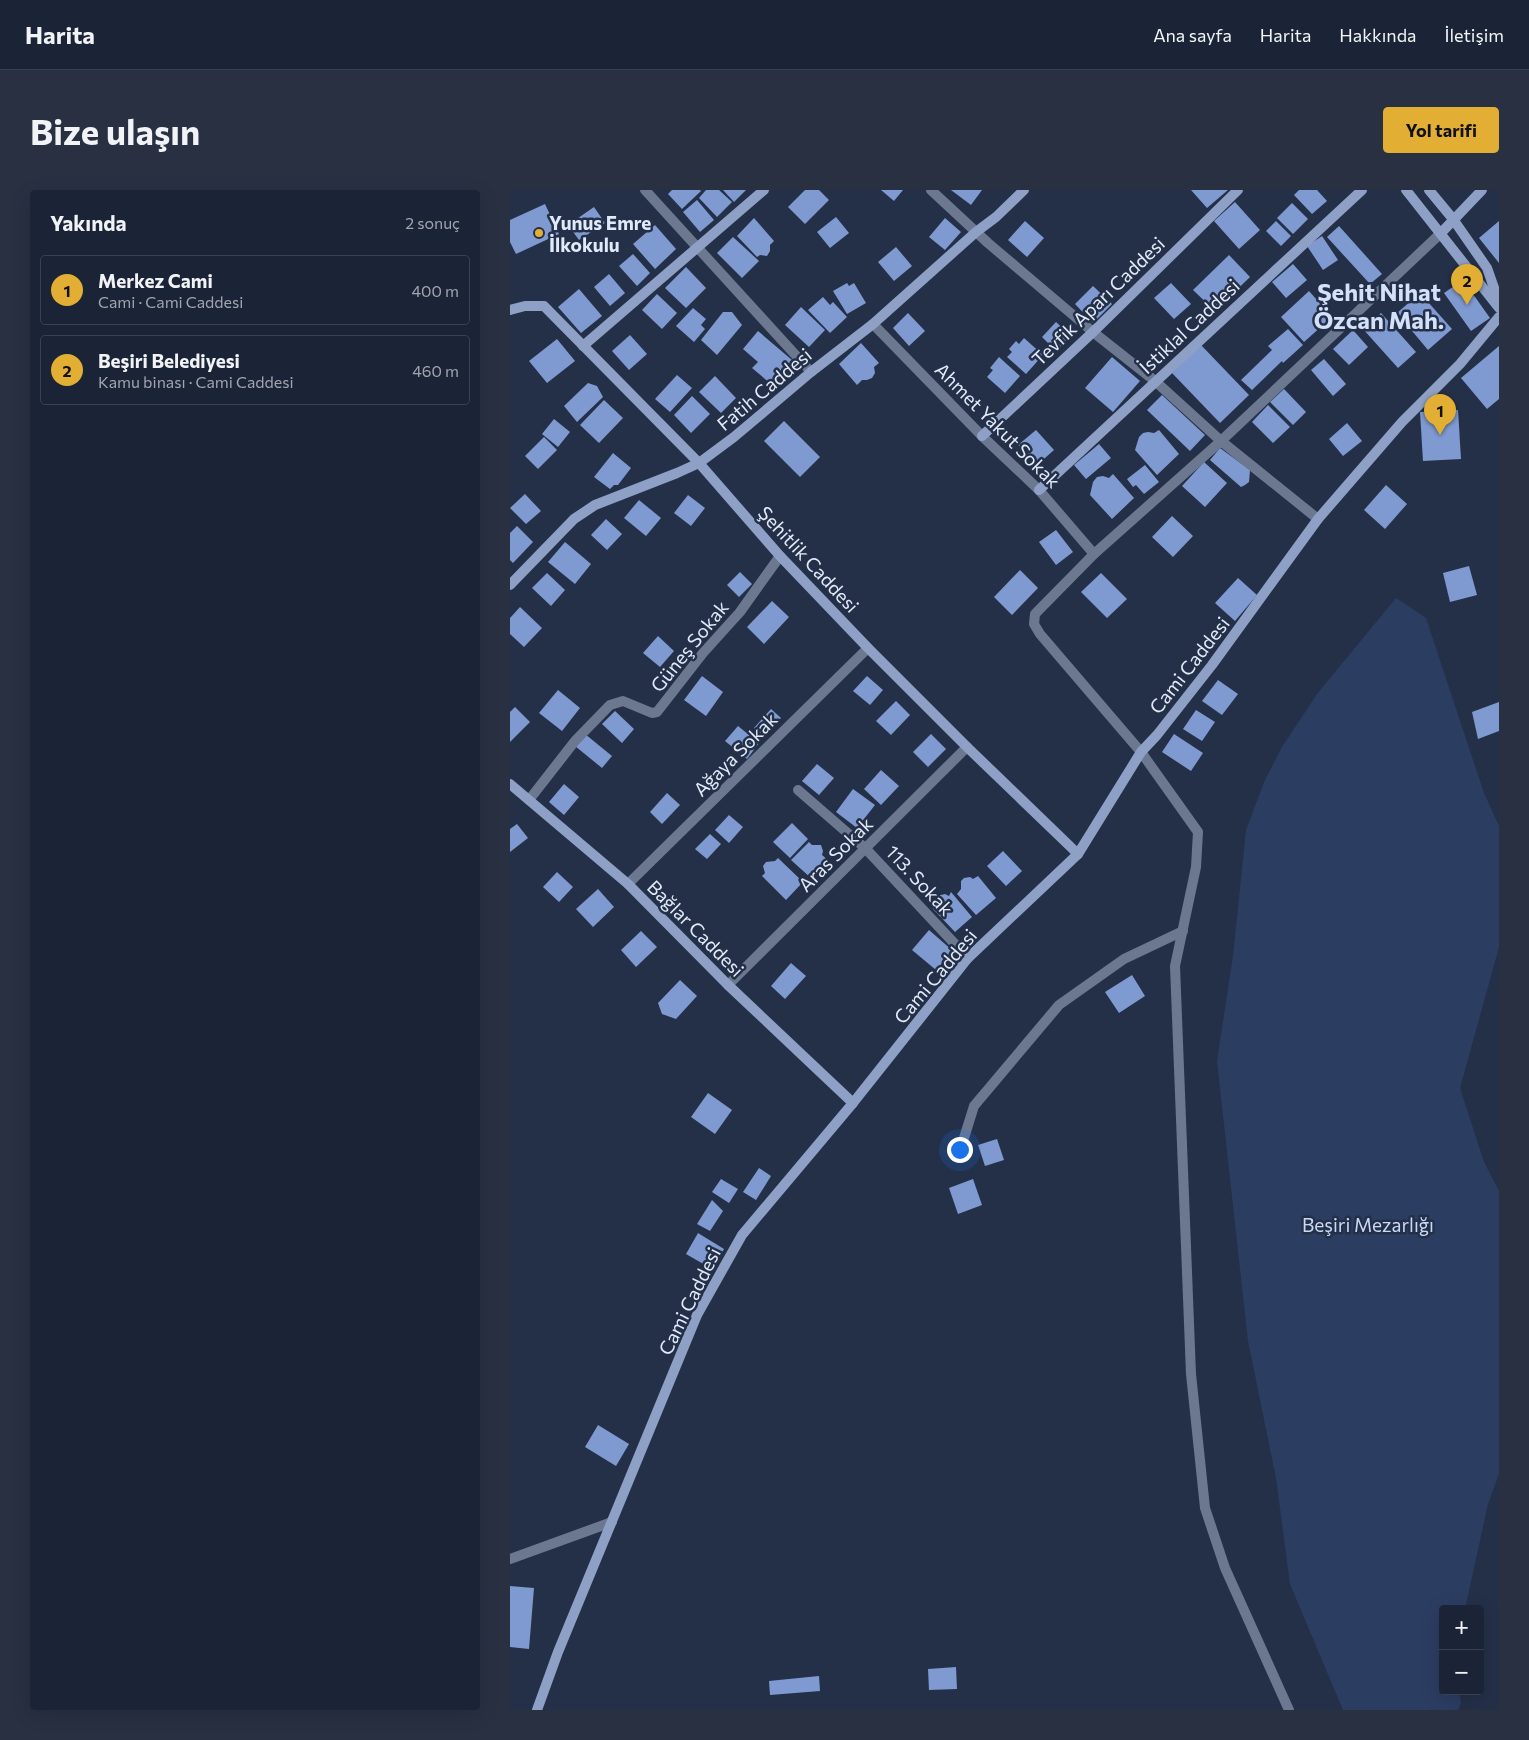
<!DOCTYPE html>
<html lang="tr">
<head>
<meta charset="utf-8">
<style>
	:root { --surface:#1b2436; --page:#283042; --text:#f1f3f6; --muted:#a0a4ad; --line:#394151; --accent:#e2ae34 }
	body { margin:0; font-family:Commissioner,sans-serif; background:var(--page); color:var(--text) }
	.controls { position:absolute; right:15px; bottom:15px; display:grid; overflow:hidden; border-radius:5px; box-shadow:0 5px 20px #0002 }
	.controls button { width:45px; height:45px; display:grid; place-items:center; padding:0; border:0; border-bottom:1px solid var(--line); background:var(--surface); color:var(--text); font:25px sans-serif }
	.you { position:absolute; left:449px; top:959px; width:18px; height:18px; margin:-12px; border:4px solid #fff; border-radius:50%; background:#1a73e8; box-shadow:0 0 0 8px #1a73e833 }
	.badge { display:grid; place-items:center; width:32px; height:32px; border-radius:50%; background:var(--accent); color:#111; font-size:16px; font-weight:700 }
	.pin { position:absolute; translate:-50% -41px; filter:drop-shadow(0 1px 2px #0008) }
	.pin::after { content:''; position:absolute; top:26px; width:18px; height:15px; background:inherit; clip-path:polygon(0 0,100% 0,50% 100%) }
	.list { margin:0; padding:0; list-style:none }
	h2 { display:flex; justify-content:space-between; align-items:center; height:65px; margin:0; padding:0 20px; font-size:21px }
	h2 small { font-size:16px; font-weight:400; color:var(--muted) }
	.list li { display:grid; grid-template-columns:32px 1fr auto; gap:15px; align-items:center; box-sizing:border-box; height:70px; margin:0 10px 10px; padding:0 10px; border:1px solid var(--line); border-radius:5px }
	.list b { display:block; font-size:19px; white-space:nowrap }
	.list p { margin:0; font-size:16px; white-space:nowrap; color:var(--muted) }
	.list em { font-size:16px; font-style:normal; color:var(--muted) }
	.map { position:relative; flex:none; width:989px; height:1520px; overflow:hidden; border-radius:5px }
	header { display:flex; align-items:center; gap:30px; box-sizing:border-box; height:70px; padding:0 25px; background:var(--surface); border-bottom:1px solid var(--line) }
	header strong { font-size:24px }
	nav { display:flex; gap:28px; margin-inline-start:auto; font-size:18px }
	.intro { display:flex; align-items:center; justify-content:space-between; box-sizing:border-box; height:120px; padding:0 30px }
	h1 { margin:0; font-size:35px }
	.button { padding:12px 22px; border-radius:5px; background:var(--accent); color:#111; font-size:18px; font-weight:700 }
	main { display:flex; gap:30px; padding:0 30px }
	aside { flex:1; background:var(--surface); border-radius:5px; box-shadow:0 5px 20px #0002 }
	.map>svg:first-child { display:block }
	.green { fill:#2c3d62 }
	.building { fill:#7f9ad1 }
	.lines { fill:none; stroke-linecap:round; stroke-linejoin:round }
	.street { stroke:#6c7890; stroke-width:10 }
	.secondary { stroke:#8ea0c6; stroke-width:10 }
	.poi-dot { fill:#e2ae34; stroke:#243048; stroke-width:2 }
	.labels { text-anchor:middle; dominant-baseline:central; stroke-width:5; stroke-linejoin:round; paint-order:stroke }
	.poi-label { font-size:19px; font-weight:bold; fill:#e1eafa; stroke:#243048; text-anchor:start }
	.street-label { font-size:19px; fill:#e1eafa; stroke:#243048 }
	.park-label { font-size:19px; fill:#c8d8f8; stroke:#243048 }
	.district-label { font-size:24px; font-weight:bold; fill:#d4e1fb; stroke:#243048 }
</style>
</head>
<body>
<header>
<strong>Harita</strong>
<nav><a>Ana sayfa</a><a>Harita</a><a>Hakkında</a><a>İletişim</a></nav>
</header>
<div class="intro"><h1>Bize ulaşın</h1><a class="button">Yol tarifi</a></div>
<main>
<aside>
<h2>Yakında<small>2 sonuç</small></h2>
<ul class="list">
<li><span class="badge">1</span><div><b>Merkez Cami</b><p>Cami · Cami Caddesi</p></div><em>400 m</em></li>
<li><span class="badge">2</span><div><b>Beşiri Belediyesi</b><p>Kamu binası · Cami Caddesi</p></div><em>460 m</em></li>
</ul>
</aside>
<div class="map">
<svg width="989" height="1520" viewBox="0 0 989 1520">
	<rect width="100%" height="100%" fill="#243048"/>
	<polygon class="green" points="886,408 916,428 974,603 989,636 989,757 950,898 974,972 989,1001 989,1284 978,1314 955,1419 933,1419 933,1501 949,1501 951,1513 948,1520 833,1520 780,1394 766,1288 738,1151 707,871 723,766 736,640 755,590 772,557 807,504"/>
	<g class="building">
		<polygon points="162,0 190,0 191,1 172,19 158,4"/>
		<polygon points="196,0 209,0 222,12 207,27 189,8"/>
		<polygon points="213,0 236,0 224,12"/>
		<polygon points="295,0 309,0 319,10 295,34 278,17"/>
		<polygon points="371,0 393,0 384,11"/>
		<polygon points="441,0 472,0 461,15"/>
		<polygon points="681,0 718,0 697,18"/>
		<polygon points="789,0 807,0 817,11 802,24 784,5"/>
		<polygon points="187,10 204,30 190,42 173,22"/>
		<polygon points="725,12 750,40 729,59 704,31"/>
		<polygon points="782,13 798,29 783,44 767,28"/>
		<polygon points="35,14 49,44 6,64 0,52 0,30"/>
		<polygon points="84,17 95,33 69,50 58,35"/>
		<polygon points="326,27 339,43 320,58 307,42"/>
		<polygon points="244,28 264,51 260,55 260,61 257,66 250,65 247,67 227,46"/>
		<polygon points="435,28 451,42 435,60 419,47"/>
		<polygon points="515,31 534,48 517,67 498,50"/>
		<polygon points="766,31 781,46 771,56 756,41"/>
		<polygon points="989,31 989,73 969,48"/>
		<polygon points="145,35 166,59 145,79 123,54"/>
		<polygon points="829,36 872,84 860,94 817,47"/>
		<polygon points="812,46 828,70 813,80 797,56"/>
		<polygon points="223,47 249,71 232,88 207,63"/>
		<polygon points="386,57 402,76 384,91 368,72"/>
		<polygon points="123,64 140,83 127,96 109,76"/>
		<polygon points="719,65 740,87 705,121 683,100"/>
		<polygon points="783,74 797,90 776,108 762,92"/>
		<polygon points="176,77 196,98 176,118 155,98"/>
		<polygon points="99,84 115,103 100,116 84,97"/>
		<polygon points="953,90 980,128 961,141 934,103"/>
		<polygon points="337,93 339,96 344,93 356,113 337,124 323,101"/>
		<polygon points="661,93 681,114 664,129 644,108"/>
		<polygon points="583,96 602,114 583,133 565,114"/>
		<polygon points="69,99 92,126 71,143 48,117"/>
		<polygon points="799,101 822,127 794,152 771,127"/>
		<polygon points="910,103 942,139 918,160 887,123"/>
		<polygon points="147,104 167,123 152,139 132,120"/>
		<polygon points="313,107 320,115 323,112 337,127 320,143 298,120"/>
		<polygon points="291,117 315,140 299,157 275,135"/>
		<polygon points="183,118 196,129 191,135 195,139 184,152 166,136"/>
		<polygon points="213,122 222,122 232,135 207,165 191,150"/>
		<polygon points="398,123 415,141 399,156 383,138"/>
		<polygon points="871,123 906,162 888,178 853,139"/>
		<polygon points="546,132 561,146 546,161 532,147"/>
		<polygon points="778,139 793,155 773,173 772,171 742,200 731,190 762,160 758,156"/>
		<polygon points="843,140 858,157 839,175 823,159"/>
		<polygon points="248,141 282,170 261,194 242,178 248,172 233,159"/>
		<polygon points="120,145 137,164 119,180 102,161"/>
		<polygon points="514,148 533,165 516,184 497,167 502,162 499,159 506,151 509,154"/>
		<polygon points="47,149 65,171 37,193 19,171"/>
		<polygon points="351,153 369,173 364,177 365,183 362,188 357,190 352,190 347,195 329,174"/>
		<polygon points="691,155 739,205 710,233 662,183"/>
		<polygon points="989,156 989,209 977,219 951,188"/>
		<polygon points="489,167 510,186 495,203 477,187 483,180 480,178"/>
		<polygon points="602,167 630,191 603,222 575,198"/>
		<polygon points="814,169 836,194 823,206 801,180"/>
		<polygon points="167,185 182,198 160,222 145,209"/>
		<polygon points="205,186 226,208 211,223 189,202"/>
		<polygon points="78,193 87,196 93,207 67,232 54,216"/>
		<polygon points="774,199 796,222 783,235 760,212"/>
		<polygon points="652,205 695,245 680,261 637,220"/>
		<polygon points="182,206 200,224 181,243 164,225"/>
		<polygon points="94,210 113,228 89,253 70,235"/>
		<polygon points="758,215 780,237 763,253 742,232"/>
		<polygon points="948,220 951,269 913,271 910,222"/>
		<polygon points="44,229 60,242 48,257 32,244"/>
		<polygon points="274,231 310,267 290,287 254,251"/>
		<polygon points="837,233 852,251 833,266 819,249"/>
		<polygon points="526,240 544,260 526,276 508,255"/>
		<polygon points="649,240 669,264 647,285 625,260 629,247 633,243 638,242 644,243"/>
		<polygon points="34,247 47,260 28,279 15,266"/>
		<polygon points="589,254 601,268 576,289 564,275"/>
		<polygon points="710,258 740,280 739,292 735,295 731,297 700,270"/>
		<polygon points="103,263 121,278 108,295 104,295 100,299 84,287"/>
		<polygon points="694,272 717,293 695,317 672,296"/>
		<polygon points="635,275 649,292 634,304 626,295 623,297 617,289"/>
		<polygon points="603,284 624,308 602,329 580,305 583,292 587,287 593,286 599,288"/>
		<polygon points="876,295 897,314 875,339 854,320"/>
		<polygon points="15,304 31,321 16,334 0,318"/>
		<polygon points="178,305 195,318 181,336 164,323"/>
		<polygon points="129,310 151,328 136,346 114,328"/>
		<polygon points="662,326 683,346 663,367 642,347"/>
		<polygon points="96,329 112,344 97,360 81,345"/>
		<polygon points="7,336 23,352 3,373 0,370 0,343"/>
		<polygon points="546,340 563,362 546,375 529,352"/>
		<polygon points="55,352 81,374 65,394 38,372"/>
		<polygon points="959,376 967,405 940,412 933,383"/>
		<polygon points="510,380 528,398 502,425 484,407"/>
		<polygon points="230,382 242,394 229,407 217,395"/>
		<polygon points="37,383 55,400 41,416 22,398"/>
		<polygon points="591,383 617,409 597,428 571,402"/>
		<polygon points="728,388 747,405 725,431 705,413"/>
		<polygon points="262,411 279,427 254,454 237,437"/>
		<polygon points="10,417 32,438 14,457 0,444 0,428"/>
		<polygon points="148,446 164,461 150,477 133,463"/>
		<polygon points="192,486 213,502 196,526 174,510"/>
		<polygon points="357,486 373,500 360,515 343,501"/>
		<polygon points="708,490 728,504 712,525 692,511"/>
		<polygon points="48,500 70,518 52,541 29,523"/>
		<polygon points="386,511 400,525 381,545 366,531"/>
		<polygon points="989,512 989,541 968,549 962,522"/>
		<polygon points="5,517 20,532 0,552 0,522"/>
		<polygon points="261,519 271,528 254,547 244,538"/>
		<polygon points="686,520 705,532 692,551 673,539"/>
		<polygon points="105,521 124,539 112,553 92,534"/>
		<polygon points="228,536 249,553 237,569 215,551"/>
		<polygon points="75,544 102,566 92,578 65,556"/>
		<polygon points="421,544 436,559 418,577 403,562"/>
		<polygon points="664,544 693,563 681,581 652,562"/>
		<polygon points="307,574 324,588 309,605 292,591"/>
		<polygon points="371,580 389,596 371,615 354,599"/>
		<polygon points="54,594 69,607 54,625 39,612"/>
		<polygon points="343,599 365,615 347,638 326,622"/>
		<polygon points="157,603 170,615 152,634 140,622"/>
		<polygon points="219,625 233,637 219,653 205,640"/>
		<polygon points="282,633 298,649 280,668 263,652"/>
		<polygon points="7,634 18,648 0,662 0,639"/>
		<polygon points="200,644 211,654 197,669 185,659"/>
		<polygon points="299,652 302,655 311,655 313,661 312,665 319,671 302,689 281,670"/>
		<polygon points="493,661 512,681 496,696 477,676"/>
		<polygon points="268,668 293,692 276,710 252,686 255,683 253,676 256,672 265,671"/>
		<polygon points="47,682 63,697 49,712 33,697"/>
		<polygon points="468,686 486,708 466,725 447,704 451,699 451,691 454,688 460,687 463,689"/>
		<polygon points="88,699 104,717 83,737 66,719"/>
		<polygon points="441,702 462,727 445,742 423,719 425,709 427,706 435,704 439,706"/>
		<polygon points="419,740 443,761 426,780 402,760"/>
		<polygon points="131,741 147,757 126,777 111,760"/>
		<polygon points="281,773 296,786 275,809 261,796"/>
		<polygon points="622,785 635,806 609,823 595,802"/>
		<polygon points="170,790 187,806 166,829 152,824 148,813"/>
		<polygon points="198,903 222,920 205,944 181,927"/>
		<polygon points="487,949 494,970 475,976 468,955"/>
		<polygon points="249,978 261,986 246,1010 233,1002"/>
		<polygon points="211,989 228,999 219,1013 202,1002"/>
		<polygon points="463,989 472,1015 448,1024 439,998"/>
		<polygon points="202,1010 213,1021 200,1041 187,1034"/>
		<polygon points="188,1043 214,1059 202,1079 176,1064"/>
		<polygon points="88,1235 119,1254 106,1276 75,1257"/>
		<polygon points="0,1396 24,1398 19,1459 0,1457"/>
		<polygon points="446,1477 447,1499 419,1500 418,1479"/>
		<polygon points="309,1486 310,1501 260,1505 259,1491"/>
	</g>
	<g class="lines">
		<g class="street">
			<polyline points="135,0 301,182"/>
			<polyline points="421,0 478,53 583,142 645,191 711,251 808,329"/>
			<polyline points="363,134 472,246 529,300 584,364"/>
			<polyline points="288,600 356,659 458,768"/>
			<polyline points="19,610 65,551 100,515 113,511 142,523 147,522 193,463 230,422 270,366"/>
			<polyline points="118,694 358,458"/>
			<polyline points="218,795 457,557"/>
			<polyline points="449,964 464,916 549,815 614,769 673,741"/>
			<polyline points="0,1369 102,1332"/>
			<polyline points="779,1520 715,1378 695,1318 681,1184 665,776 686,677 688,642 631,562 530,444 524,434 525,424 584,364 711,251 931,43"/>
		</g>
		<g class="secondary">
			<polyline points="896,0 989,118"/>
			<polyline points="919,0 943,29 977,78 989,112"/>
			<polyline points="931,43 972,0"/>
			<polyline points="0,120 15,116 34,116 189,273 270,366 358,458 457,557 568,664"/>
			<polyline points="73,156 254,0"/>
			<polyline points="472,246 583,142 728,0"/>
			<polyline points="529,300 852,0"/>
			<polyline points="0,395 64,329 85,315 167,283 189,273 224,247 301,182 363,134 466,42 486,27 514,0"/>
			<polyline points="0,594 118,694 218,795 343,913"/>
			<polyline points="27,1520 48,1462 187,1125 232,1045 343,913 458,768 568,664 631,562 647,545 702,475 808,329 892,232 950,174 989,127"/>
		</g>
	</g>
	<circle class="poi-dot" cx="29" cy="43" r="5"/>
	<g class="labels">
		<g class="poi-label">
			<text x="39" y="32">Yunus Emre<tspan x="39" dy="22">İlkokulu</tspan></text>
		</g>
		<g class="street-label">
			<text transform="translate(588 111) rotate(-44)">Tevfik Aparı Caddesi</text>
			<text transform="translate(679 136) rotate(-43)">İstiklal Caddesi</text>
			<text transform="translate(254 199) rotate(-40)">Fatih Caddesi</text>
			<text transform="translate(488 235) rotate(45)">Ahmet Yakut Sokak</text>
			<text transform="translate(299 369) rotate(47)">Şehitlik Caddesi</text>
			<text transform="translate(179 456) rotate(-51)">Güneş Sokak</text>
			<text transform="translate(679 475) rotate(-52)">Cami Caddesi</text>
			<text transform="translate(225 564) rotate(-45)">Ağaya Sokak</text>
			<text transform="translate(325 664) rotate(-45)">Aras Sokak</text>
			<text transform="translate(410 690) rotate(47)">113. Sokak</text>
			<text transform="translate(186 738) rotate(45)">Bağlar Caddesi</text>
			<text transform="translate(425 786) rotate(-50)">Cami Caddesi</text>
			<text transform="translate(179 1111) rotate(-64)">Cami Caddesi</text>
		</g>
		<g class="park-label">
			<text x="858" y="1034">Beşiri Mezarlığı</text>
		</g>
		<g class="district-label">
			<text x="869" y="101">Şehit Nihat<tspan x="869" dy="28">Özcan Mah.</tspan></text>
		</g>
	</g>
</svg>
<div class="controls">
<button>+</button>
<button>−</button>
</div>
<div class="you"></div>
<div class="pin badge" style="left:930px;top:245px">1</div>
<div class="pin badge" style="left:957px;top:115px">2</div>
</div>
</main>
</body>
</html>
